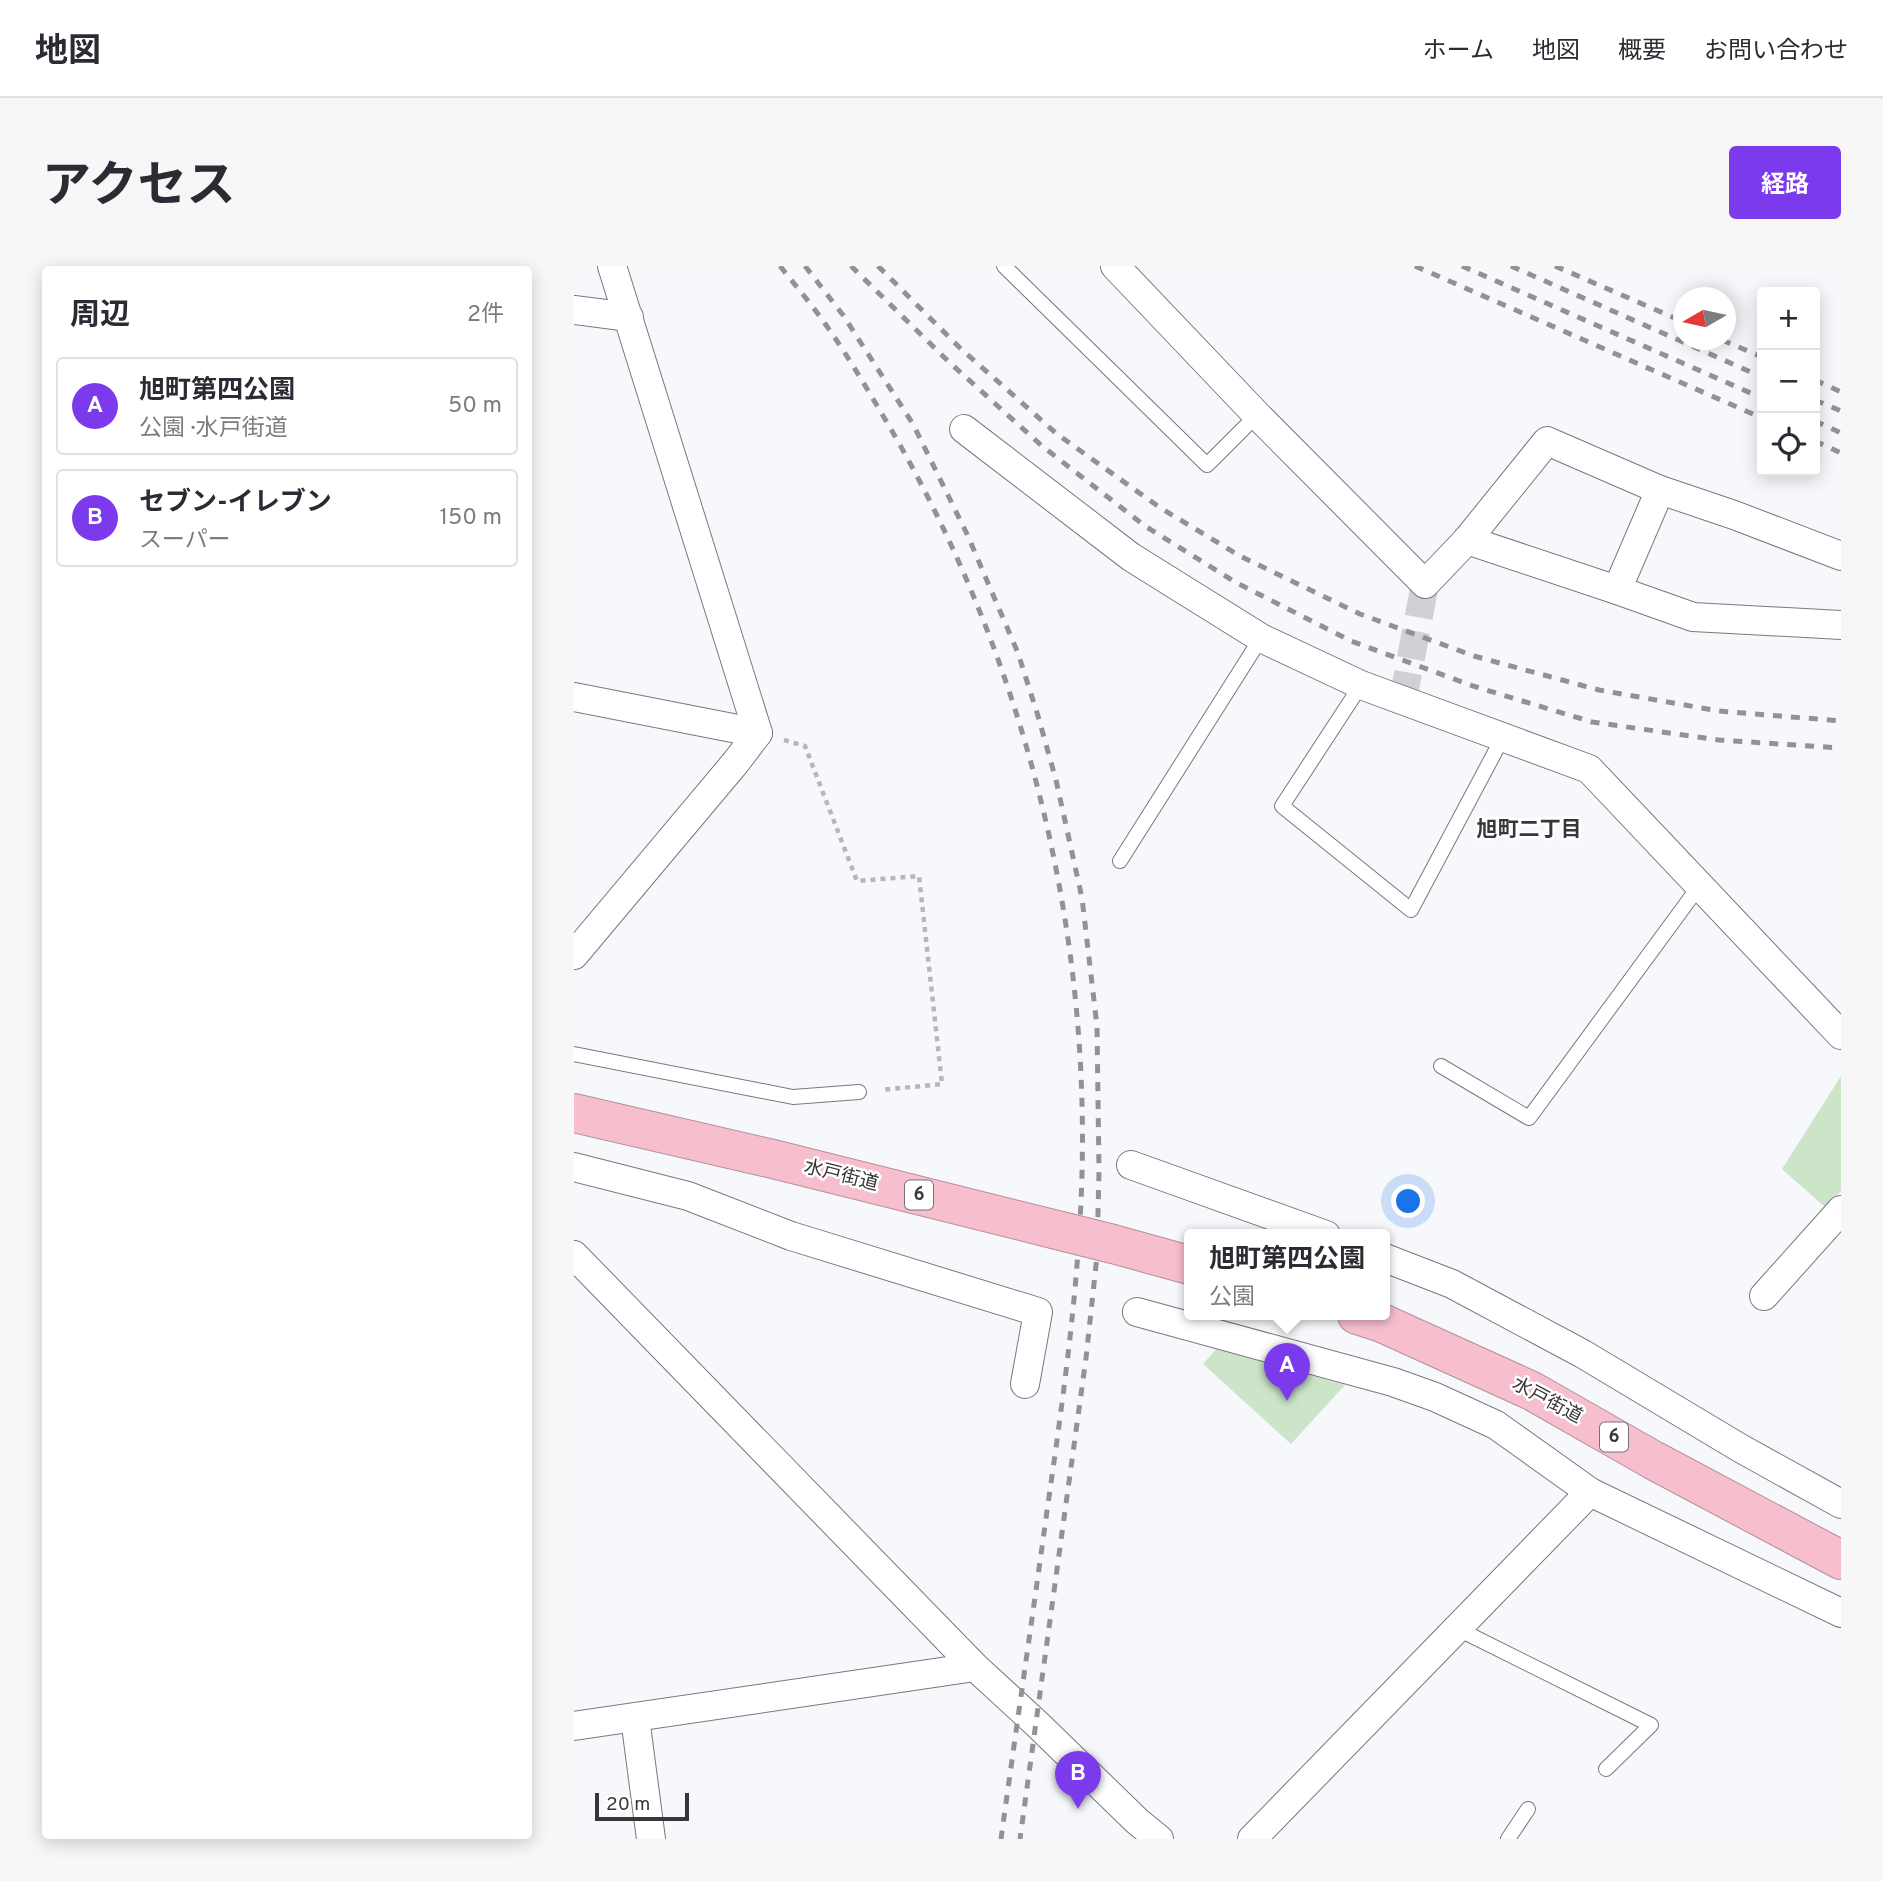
<!DOCTYPE html>
<html lang="ja">
<head>
<meta charset="utf-8">
<style>
	:root { --surface:#fff; --page:#f7f7f7; --text:#2b2b33; --muted:#7c7c81; --line:#e1e1e2; --accent:#7c3aed }
	body { margin:0; font-family:Overpass,"Noto Sans JP",sans-serif; background:var(--page); color:var(--text) }
	.controls { position:absolute; right:21px; top:21px; display:grid; overflow:hidden; border-radius:7px; box-shadow:0 4px 18px #0003 }
	.controls button { width:63px; height:63px; display:grid; place-items:center; padding:0; border:0; border-bottom:2px solid var(--line); background:var(--surface); color:var(--text); font:35px sans-serif }
	.compass { position:absolute; left:1099px; top:21px; width:63px; height:63px; border-radius:50%; background:var(--surface); box-shadow:0 4px 18px #0003; rotate:261deg }
	.scale { position:absolute; left:21px; bottom:18px; width:94px; box-sizing:border-box; padding-left:7px; border:4px solid #373739; border-top:0; font-size:19px; line-height:24px; white-space:nowrap; color:#373739; -webkit-text-stroke:5px #fff; paint-order:stroke }
	.you { position:absolute; left:835px; top:936px; width:24px; height:24px; margin:-18px; border:5px solid #fff; border-radius:50%; background:#1a73e8; box-shadow:0 0 0 10px #1a73e833 }
	.badge { display:grid; place-items:center; width:46px; height:46px; border-radius:50%; background:var(--accent); color:#fff; font-size:23px; font-weight:700 }
	.pin { position:absolute; translate:-50% -58px; filter:drop-shadow(0 2px 4px #0008) }
	.pin::after { content:''; position:absolute; top:37px; width:24px; height:21px; background:inherit; clip-path:polygon(0 0,100% 0,50% 100%) }
	.popup { position:absolute; left:610px; top:963px; width:206px; height:91px; box-sizing:border-box; display:grid; place-content:center; border-radius:7px; background:var(--surface); filter:drop-shadow(0 2px 5px #0005); font-size:23px; white-space:nowrap; color:var(--muted) }
	.popup b { font-size:26px; color:var(--text) }
	.popup::after { content:''; position:absolute; left:50%; top:100%; margin-left:-14px; border:14px solid transparent; border-top-color:var(--surface) }
	.list { margin:0; padding:0; list-style:none }
	h2 { display:flex; justify-content:space-between; align-items:center; height:91px; margin:0; padding:0 28px; font-size:30px }
	h2 small { font-size:23px; font-weight:400; color:var(--muted) }
	.list li { display:grid; grid-template-columns:46px 1fr auto; gap:21px; align-items:center; box-sizing:border-box; height:98px; margin:0 14px 14px; padding:0 14px; border:2px solid var(--line); border-radius:7px }
	.list b { display:block; font-size:26px; white-space:nowrap }
	.list p { margin:0; font-size:23px; white-space:nowrap; color:var(--muted) }
	.list em { font-size:23px; font-style:normal; color:var(--muted) }
	.icon { flex:none; width:38px; height:38px; fill:none; stroke:currentColor; stroke-width:2; stroke-linecap:round; stroke-linejoin:round }
	.map { position:relative; flex:none; width:1267px; height:1573px; overflow:hidden; border-radius:7px }
	header { display:flex; align-items:center; gap:42px; box-sizing:border-box; height:98px; padding:0 35px; background:var(--surface); border-bottom:2px solid var(--line) }
	header strong { font-size:33px }
	nav { display:flex; gap:38px; margin-inline-start:auto; font-size:24px }
	.intro { display:flex; align-items:center; justify-content:space-between; box-sizing:border-box; height:168px; padding:0 42px }
	h1 { margin:0; font-size:49px }
	.button { padding:18px 32px; border-radius:7px; background:var(--accent); color:#fff; font-size:24px; font-weight:700 }
	main { display:flex; gap:42px; padding:0 42px }
	aside { flex:1; background:var(--surface); border-radius:7px; box-shadow:0 4px 18px #0003 }
	.map>svg:first-child { display:block }
	.green { fill:#cce5c8 }
	.lines { fill:none; stroke-linecap:round; stroke-linejoin:round }
	.street-tunnel { stroke:#d0d1d5; stroke-width:28; stroke-dasharray:28 14; stroke-linecap:butt }
	.lane-casing { stroke:#78797d; stroke-width:16 }
	.street-casing { stroke:#78797d; stroke-width:30 }
	.highway-casing { stroke:#b48f9a; stroke-width:40 }
	.path { stroke:#b6b7bb; stroke-width:4.5; stroke-dasharray:5 5; stroke-linecap:butt }
	.lane { stroke:#fff; stroke-width:14 }
	.street { stroke:#fff; stroke-width:28 }
	.highway { stroke:#f7bfce; stroke-width:38 }
	.rail { stroke:#919295; stroke-width:5; stroke-dasharray:9 9; stroke-linecap:butt }
	.highway-bridge-casing { stroke:#b48f9a; stroke-width:40; stroke-linecap:butt }
	.highway-bridge { stroke:#f7bfce; stroke-width:38 }
	.labels { text-anchor:middle; dominant-baseline:central; stroke-width:5; stroke-linejoin:round; paint-order:stroke }
	.shield { fill:#fff; stroke:#737374; stroke-width:2 }
	.shield-label { font-size:18px; font-weight:bold; fill:#373739 }
	.street-label { font-size:19px; fill:#373739; stroke:#fff }
	.neighbourhood-label { font-size:21px; font-weight:bold; fill:#373739; stroke:#fff }
</style>
</head>
<body>
<header>
<strong>地図</strong>
<nav><a>ホーム</a><a>地図</a><a>概要</a><a>お問い合わせ</a></nav>
</header>
<div class="intro"><h1>アクセス</h1><a class="button">経路</a></div>
<main>
<aside>
<h2>周辺<small>2件</small></h2>
<ul class="list">
<li><span class="badge">A</span><div><b>旭町第四公園</b><p>公園 · 水戸街道</p></div><em>50 m</em></li>
<li><span class="badge">B</span><div><b>セブン-イレブン</b><p>スーパー</p></div><em>150 m</em></li>
</ul>
</aside>
<div class="map">
<svg width="1267" height="1573" viewBox="0 0 1267 1573">
	<rect width="100%" height="100%" fill="#f6f8fc"/>
	<g class="green">
		<polygon points="1267,810 1267,925 1251,941 1208,903"/>
		<polygon points="643,1082 771,1119 717,1178 629,1098"/>
	</g>
	<g class="lines">
		<polyline class="street-tunnel" points="829,434 851,318"/>
		<defs>
			<g id="lane">
				<polyline points="430,0 633,199 683,149"/>
				<polyline points="787,419 708,540 837,644 929,471"/>
				<polyline points="546,595 687,372"/>
				<polyline points="0,788 219,831 285,826"/>
				<polyline points="867,800 955,852 1126,619"/>
				<polyline points="884,1363 1077,1459 1032,1503"/>
				<polyline points="934,1573 954,1543"/>
			</g>
			<g id="street">
				<polyline points="541,0 683,149 851,318 893,274 973,175 1086,224 1160,249 1267,290"/>
				<polyline points="0,44 55,51"/>
				<polyline points="390,163 557,291 687,372 787,419 1015,503 1267,769"/>
				<polyline points="893,274 1043,324 1119,351 1267,359"/>
				<polyline points="1043,324 1086,224"/>
				<polyline points="0,431 184,467"/>
				<polyline points="0,689 162,496 184,467 38,0"/>
				<polyline points="557,899 752,969"/>
				<polyline points="0,901 114,930 217,970 464,1046 451,1118"/>
				<polyline points="0,989 401,1401 462,1457 563,1555 585,1573"/>
				<polyline points="811,992 878,1018 1009,1088 1166,1182 1267,1238"/>
				<polyline points="1190,1030 1267,944"/>
				<polyline points="563,1046 819,1116 861,1131 922,1159 1016,1226 1267,1347"/>
				<polyline points="61,1452 77,1573"/>
				<polyline points="0,1460 401,1401"/>
				<polyline points="678,1573 1016,1226"/>
			</g>
			<g id="highway">
				<polyline points="0,847 199,893 491,966"/>
				<polyline points="539,978 615,999"/>
				<polyline points="783,1049 808,1057 958,1125 1079,1194 1267,1294"/>
			</g>
		</defs>
		<use href="#lane" class="lane-casing"/>
		<use href="#street" class="street-casing"/>
		<use href="#highway" class="highway-casing"/>
		<polyline class="path" points="210,474 231,480 283,615 345,610 368,818 307,824"/>
		<use href="#lane" class="lane"/>
		<use href="#street" class="street"/>
		<use href="#highway" class="highway"/>
		<g class="rail">
			<path d="M 206,0 C 222,20 238,39 252,59 C 271,86 288,114 305,143 C 443,372 515,641 508,908 C 505,1021 489,1133 473,1245 C 458,1354 442,1464 427,1573"/>
			<polyline points="231,0 269,49 339,158 393,268 444,387 464,450 482,514 508,632 523,760 525,905 523,990 512,1092 446,1573"/>
			<polyline points="277,0 375,96 468,180 571,260 661,316 777,375 899,420 1018,456 1145,474 1267,482"/>
			<polyline points="304,0 385,81 483,168 585,241 666,290 786,348 900,390 1025,424 1145,445 1267,455"/>
			<polyline points="841,0 1188,152"/>
			<polyline points="888,0 1188,132"/>
			<polyline points="937,0 1188,111"/>
			<polyline points="981,0 1110,56"/>
			<polyline points="1148,74 1188,91"/>
			<polyline points="1241,114 1267,126"/>
			<polyline points="1241,134 1267,145"/>
			<polyline points="1241,155 1267,167"/>
			<polyline points="1241,175 1267,187"/>
		</g>
		<defs>
			<polyline id="highway-bridge" points="491,966 539,978"/>
		</defs>
		<use href="#highway-bridge" class="highway-bridge-casing"/>
		<use href="#highway-bridge" class="highway-bridge"/>
	</g>
	<g class="labels">
		<g class="shield">
			<rect x="331" y="914.5" width="28" height="29" rx="5"/>
			<rect x="1026" y="1156.5" width="28" height="29" rx="5"/>
		</g>
		<g class="shield-label">
			<text x="345" y="929">6</text>
			<text x="1040" y="1171">6</text>
		</g>
		<g class="street-label">
			<text transform="translate(267 910) rotate(14)">水戸街道</text>
			<text transform="translate(973 1135) rotate(28)">水戸街道</text>
		</g>
		<g class="neighbourhood-label">
			<text x="955" y="564">旭町二丁目</text>
		</g>
	</g>
</svg>
<div class="controls">
<button>+</button>
<button>−</button>
<button><svg class="icon" aria-label="locate" viewBox="0 0 24 24"><circle cx="12" cy="12" r="6"/><path d="M12 2v4M12 18v4M2 12h4M18 12h4"/></svg></button>
</div>
<svg class="compass" viewBox="-18 -18 36 36"><path d="M0-13l5 13h-10z" fill="#e53935"/><path d="M0 13l5-13h-10z" fill="#7c7c81"/></svg>
<div class="scale">20 m</div>
<div class="you"></div>
<div class="pin badge" style="left:713px;top:1135px">A</div>
<div class="popup"><b>旭町第四公園</b>公園</div>
<div class="pin badge" style="left:504px;top:1543px">B</div>
</div>
</main>
</body>
</html>
